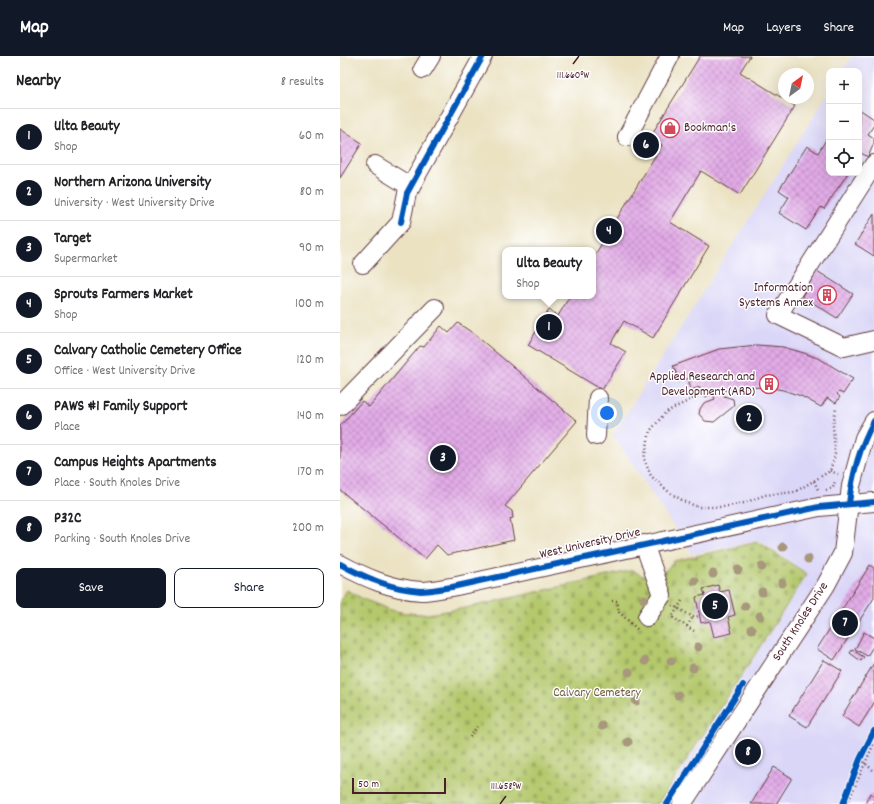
<!DOCTYPE html>
<html lang="en">
<head>
<meta charset="utf-8">
<style>
	:root { --surface:#fff; --page:#f2f2f2; --text:#202124; --muted:#757577; --line:#e0e0e0; --accent:#111827 }
	body { margin:0; font-family:Dekko,sans-serif; background:var(--page); color:var(--text) }
	.controls { position:absolute; right:12px; top:12px; display:grid; overflow:hidden; border-radius:8px; box-shadow:0 4px 16px #0002 }
	.controls button { width:36px; height:36px; display:grid; place-items:center; padding:0; border:0; border-bottom:1px solid var(--line); background:var(--surface); color:var(--text); font:20px sans-serif }
	.compass { position:absolute; left:438px; top:12px; width:36px; height:36px; border-radius:50%; background:var(--surface); box-shadow:0 4px 16px #0002; rotate:33deg }
	.scale { position:absolute; left:12px; bottom:10px; width:94px; box-sizing:border-box; padding-left:4px; border:2px solid #4a1f2b; border-top:0; font-size:11px; line-height:14px; white-space:nowrap; color:#4a1f2b; -webkit-text-stroke:3px #fff; paint-order:stroke }
	.you { position:absolute; left:267px; top:357px; width:14px; height:14px; margin:-10px; border:3px solid #fff; border-radius:50%; background:#1a73e8; box-shadow:0 0 0 6px #1a73e833 }
	.badge { display:grid; place-items:center; width:26px; height:26px; border-radius:50%; background:var(--accent); color:#fff; font-size:13px; font-weight:700 }
	.pin { position:absolute; translate:-50% -50%; border:2px solid #fff; box-shadow:0 1px 4px #0006 }
	.popup { position:absolute; left:162px; top:191px; width:94px; height:52px; box-sizing:border-box; display:grid; place-content:center; border-radius:8px; background:var(--surface); filter:drop-shadow(0 1px 3px #0005); font-size:13px; white-space:nowrap; color:var(--muted) }
	.popup b { font-size:15px; color:var(--text) }
	.popup::after { content:''; position:absolute; left:50%; top:100%; margin-left:-8px; border:8px solid transparent; border-top-color:var(--surface) }
	.list { margin:0; padding:0; list-style:none }
	h2 { display:flex; justify-content:space-between; align-items:center; height:52px; margin:0; padding:0 16px; font-size:17px }
	h2 small { font-size:13px; font-weight:400; color:var(--muted) }
	.list li { display:grid; grid-template-columns:26px 1fr auto; gap:12px; align-items:center; box-sizing:border-box; height:56px; padding:0 16px; border-top:1px solid var(--line) }
	.list b { display:block; font-size:15px; white-space:nowrap }
	.list p { margin:0; font-size:13px; white-space:nowrap; color:var(--muted) }
	.list em { font-size:13px; font-style:normal; color:var(--muted) }
	.actions { display:flex; gap:8px; padding:12px 16px }
	.actions a { flex:1; padding:9px 0; border:1px solid var(--accent); border-radius:8px; text-align:center; font-size:14px; color:var(--accent) }
	.actions .main { background:var(--accent); color:#fff }
	.icon { flex:none; width:22px; height:22px; fill:none; stroke:currentColor; stroke-width:2; stroke-linecap:round; stroke-linejoin:round }
	.map { position:relative; flex:none; width:534px; height:748px; overflow:hidden }
	header { display:flex; align-items:center; gap:24px; box-sizing:border-box; height:56px; padding:0 20px; background:var(--accent); color:#fff }
	header strong { font-size:19px }
	nav { display:flex; gap:22px; margin-inline-start:auto; font-size:14px }
	main { display:flex }
	aside { flex:1; background:var(--surface) }
	.map>svg:first-child { display:block }
	.built { fill:#dad6f7 }
	.cemetery { fill:url(#cemetery-stones); stroke:#7f744c }
	.building { fill:url(#building-cross-hatch) }
	.lines { fill:none; stroke-linecap:round; stroke-linejoin:round }
	.minor-casing { stroke:#623c42; stroke-width:20 }
	.path { stroke:#623c42; stroke-width:2.5; stroke-dasharray:1 3; stroke-linecap:butt }
	.minor { stroke:#fff; stroke-width:18 }
	.cycleway-casing { stroke:#fff; stroke-width:8 }
	.cycleway { stroke:#0057b8; stroke-width:6 }
	.tree { fill:#a7977c }
	.ticks { fill:none; stroke:#4a1f2b; stroke-width:1.5 }
	.labels { text-anchor:middle; dominant-baseline:central; stroke-width:3; stroke-linejoin:round; paint-order:stroke }
	.poi-label { font-size:13px; fill:#4a1f2b; stroke:#fff; text-anchor:end }
	.street-label { font-size:13px; fill:#4a1f2b; stroke:#fff }
	.park-label { font-size:13px; fill:#6f5a42; stroke:#fff }
	.ticks-label { font-size:10px; text-anchor:middle; fill:#4a1f2b; stroke:#fff; stroke-width:3; stroke-linejoin:round; paint-order:stroke }
</style>
</head>
<body>
<header>
<strong>Map</strong>
<nav><a>Map</a><a>Layers</a><a>Share</a></nav>
</header>
<main>
<aside>
<h2>Nearby<small>8 results</small></h2>
<ul class="list">
<li><span class="badge">1</span><div><b>Ulta Beauty</b><p>Shop</p></div><em>60 m</em></li>
<li><span class="badge">2</span><div><b>Northern Arizona University</b><p>University · West University Drive</p></div><em>80 m</em></li>
<li><span class="badge">3</span><div><b>Target</b><p>Supermarket</p></div><em>90 m</em></li>
<li><span class="badge">4</span><div><b>Sprouts Farmers Market</b><p>Shop</p></div><em>100 m</em></li>
<li><span class="badge">5</span><div><b>Calvary Catholic Cemetery Office</b><p>Office · West University Drive</p></div><em>120 m</em></li>
<li><span class="badge">6</span><div><b>PAWS #1 Family Support</b><p>Place</p></div><em>140 m</em></li>
<li><span class="badge">7</span><div><b>Campus Heights Apartments</b><p>Place · South Knoles Drive</p></div><em>170 m</em></li>
<li><span class="badge">8</span><div><b>P32C</b><p>Parking · South Knoles Drive</p></div><em>200 m</em></li>
</ul>
<div class="actions"><a class="main">Save</a><a>Share</a></div>
</aside>
<div class="map">
<svg width="534" height="748" viewBox="0 0 534 748">
	<defs>
		<pattern id="cemetery-stones" width="16" height="16" patternUnits="userSpaceOnUse"><rect width="16" height="16" fill="#b4c86c"/><path d="M2 7V4a2 2 0 0 1 4 0v3zM10 15v-3a2 2 0 0 1 4 0v3z" fill="#9cab5e"/></pattern>
		<pattern id="building-cross-hatch" width="8" height="8" patternUnits="userSpaceOnUse"><rect width="8" height="8" fill="#e2ace7"/><path d="M0 0l8 8M0 8l8-8" fill="none" stroke="#b98bbb"/></pattern>
	</defs>
	<rect width="100%" height="100%" fill="#fff"/>
	<filter id="ink" filterUnits="userSpaceOnUse"><feTurbulence type="fractalNoise" baseFrequency=".025" numOctaves="2"/><feDisplacementMap in="SourceGraphic" scale="8" xChannelSelector="R" yChannelSelector="G"/><feConvolveMatrix kernelMatrix="1 2 1 2 8 2 1 2 1" color-interpolation-filters="sRGB"/></filter>
	<filter id="wash" filterUnits="userSpaceOnUse"><feTurbulence type="fractalNoise" baseFrequency=".012" numOctaves="4" result="noise"/><feDisplacementMap in="SourceGraphic" scale="16" xChannelSelector="R" yChannelSelector="G"/><feGaussianBlur stdDeviation="0.9" result="paint"/><feColorMatrix in="noise" values="0 0 0 0 0 0 0 0 0 0 0 0 0 0 0 0 0 1.4 0 .05"/><feComposite in="paint" operator="in"/></filter>
	<g filter="url(#wash)">
		<rect width="100%" height="100%" fill="#ebe2c2"/>
		<polygon class="built" points="512,0 534,0 534,748 320,748 468,518 420,484 352,498 273,379 489,36 489,117 519,117 519,15 502,15"/>
		<path class="cemetery" d="M 418,486 L 467,518 L 318,748 L 0,748 L 0,546 L 7,534 L 23,543 L 51,554 L 66,557 L 88,558 L 131,551 L 293,514 L 302,520 C 317,520 326,517 334,505 Z"/>
		<g id="blocks">
			<g class="building">
				<polygon points="360,0 410,0 400,16 455,50 400,139 361,115 330,166 369,190 313,282 284,265 271,287 286,296 262,334 188,289 209,254 218,260 230,240 253,240 253,202 322,89 310,81"/>
				<polygon points="519,53 534,63 534,69 528,78 534,82 534,87 528,101 521,97 519,100"/>
				<polygon points="0,73 22,87 0,122"/>
				<polygon points="489,79 489,117 508,117 484,153 481,151 466,174 439,157 449,141 439,134 467,90 478,97"/>
				<polygon points="534,158 534,200 515,188"/>
				<polygon points="477,215 513,238 497,262 462,240"/>
				<polygon points="118,267 134,278 237,365 165,450 172,455 173,462 170,463 174,484 107,499 97,489 85,503 0,434 0,370 22,345 29,351 80,290 84,291 101,270 109,277"/>
				<polygon points="417,289 443,291 464,297 480,303 513,323 503,338 499,336 497,338 500,341 496,347 487,342 481,351 461,340 443,334 427,331 397,332 382,335 384,340 393,343 394,350 374,366 365,365 359,358 360,353 364,347 375,343 373,338 365,341 360,331 351,334 349,326 351,325 350,322 340,325 333,310 379,293"/>
				<polygon points="530,509 534,512 534,542 494,604 477,593"/>
				<polygon points="378,529 380,536 389,534 395,559 388,561 392,577 374,581 370,565 361,567 356,541 365,539 363,533"/>
				<polygon points="524,576 534,582 534,589 527,600 515,593"/>
				<polygon points="512,594 524,601 521,605 510,597"/>
				<polygon points="484,604 502,615 467,671 449,660"/>
				<polygon points="534,607 534,647 519,671 502,660"/>
				<polygon points="434,711 452,722 436,748 411,748"/>
				<polygon points="530,737 534,740 534,748 525,748"/>
			</g>
		</g>
	</g>
	<g filter="url(#ink)">
		<use href="#blocks" fill-opacity="0" stroke="#623c42" stroke-width="1"/>
		<g class="lines">
			<defs>
				<g id="minor">
					<polyline points="83,13 91,0"/>
					<polyline points="287,81 330,0"/>
					<polyline points="534,108 438,259 504,291 534,284"/>
					<polyline points="35,109 71,131"/>
					<polyline points="23,208 61,166 67,137 143,0"/>
					<polyline points="0,350 95,252"/>
					<polyline points="256,380 258,342"/>
					<polyline points="304,488 322,539 307,561"/>
					<path d="M 0,508 C 26,522 51,533 81,535 C 91,535 102,532 112,531 L 479,451 L 534,446"/>
					<polyline points="342,748 486,529 503,497 511,430 524,382 534,365"/>
				</g>
			</defs>
			<use href="#minor" class="minor-casing"/>
			<g class="path">
				<polyline points="360,339 326,356 310,375 304,403 311,420 330,437 347,447 359,451 383,451 404,447 425,439 455,436 490,415 495,399 493,369 496,352"/>
				<polyline points="490,415 498,418"/>
				<polyline points="474,425 479,436"/>
				<polyline points="486,434 493,432 495,425"/>
				<polyline points="272,545 277,545 279,556 298,574"/>
				<polyline points="342,545 332,561 354,575"/>
				<polyline points="332,549 353,561 359,560"/>
				<polyline points="347,570 353,561"/>
				<polyline points="130,681 138,669"/>
				<polyline points="520,703 534,715"/>
				<polyline points="507,748 534,687"/>
			</g>
			<use href="#minor" class="minor"/>
			<defs>
				<g id="cycleway">
					<polyline points="61,166 67,137 143,0"/>
					<path d="M 509,448 C 512,419 520,390 534,365"/>
					<path d="M 0,508 C 26,522 51,533 81,535 C 91,535 102,532 112,531 L 479,451 L 534,446"/>
					<polyline points="327,748 403,629"/>
					<polyline points="503,748 520,703 534,675"/>
				</g>
			</defs>
			<use href="#cycleway" class="cycleway-casing"/>
			<use href="#cycleway" class="cycleway"/>
		</g>
		<g class="tree">
			<circle cx="443" cy="491" r="4.5"/>
			<circle cx="468" cy="503" r="4.5"/>
			<circle cx="422" cy="511" r="4.5"/>
			<circle cx="398" cy="514" r="4.5"/>
			<circle cx="373" cy="518" r="4.5"/>
			<circle cx="355" cy="525" r="4.5"/>
			<circle cx="442" cy="527" r="4.5"/>
			<circle cx="422" cy="536" r="4.5"/>
			<circle cx="304" cy="543" r="4.5"/>
			<circle cx="405" cy="550" r="4.5"/>
			<circle cx="420" cy="560" r="4.5"/>
			<circle cx="412" cy="573" r="4.5"/>
			<circle cx="358" cy="591" r="4.5"/>
			<circle cx="305" cy="605" r="4.5"/>
			<circle cx="331" cy="605" r="4.5"/>
			<circle cx="353" cy="612" r="4.5"/>
			<circle cx="289" cy="616" r="4.5"/>
			<circle cx="338" cy="639" r="4.5"/>
			<circle cx="296" cy="645" r="4.5"/>
			<circle cx="262" cy="670" r="4.5"/>
			<circle cx="288" cy="686" r="4.5"/>
		</g>
	</g>
	<path class="ticks" d="M 233,8 L 239,0M 160,748 L 166,740"/>
	<defs>
		<symbol id="shop-ring" viewBox="-11 -11 22 22"><circle r="9.5" fill="#fff" stroke="#d1495b" stroke-width="1.5"/><path d="M-5-2.5h2.3a2.7 3.5 0 0 1 5.4 0H5L5.5 6h-11ZM-1.5-2.5h3a1.5 2.3 0 0 0-3 0Z" fill="#d1495b"/></symbol>
		<symbol id="building-ring" viewBox="-11 -11 22 22"><circle r="9.5" fill="#fff" stroke="#d1495b" stroke-width="1.5"/><path d="M-4-6H4V6H1V3H-1V6H-4ZM-2.5-4.3h1.7v1.8h-1.7ZM.8-4.3h1.7v1.8H.8ZM-2.5-1h1.7V.8h-1.7ZM.8-1h1.7V.8H.8Z" fill="#d1495b"/></symbol>
	</defs>
	<g fill-rule="evenodd">
		<use href="#shop-ring" x="319" y="61" width="22" height="22"/>
		<use href="#building-ring" x="476" y="228" width="22" height="22"/>
		<use href="#building-ring" x="418" y="317" width="22" height="22"/>
	</g>
	<g class="labels">
		<g class="poi-label">
			<text x="344" y="72" text-anchor="start">Bookman's</text>
			<text x="473" y="232">Information<tspan x="473" dy="15">Systems Annex</tspan></text>
			<text x="415" y="321">Applied Research and<tspan x="415" dy="15">Development (ARD)</tspan></text>
		</g>
		<g class="street-label">
			<text transform="translate(250 488) rotate(-13)">West University Drive</text>
			<text transform="translate(461 566) rotate(-57)">South Knoles Drive</text>
		</g>
		<g class="park-label">
			<text x="257" y="637">Calvary Cemetery</text>
		</g>
	</g>
	<g class="ticks-label">
		<text x="233" y="22">111.660°W</text>
		<text x="166" y="733">111.658°W</text>
	</g>
</svg>
<div class="controls">
<button>+</button>
<button>−</button>
<button><svg class="icon" aria-label="locate" viewBox="0 0 24 24"><circle cx="12" cy="12" r="6"/><path d="M12 2v4M12 18v4M2 12h4M18 12h4"/></svg></button>
</div>
<svg class="compass" viewBox="-18 -18 36 36"><path d="M0-13l5 13h-10z" fill="#e53935"/><path d="M0 13l5-13h-10z" fill="#757577"/></svg>
<div class="scale">50 m</div>
<div class="you"></div>
<div class="pin badge" style="left:209px;top:271px">1</div>
<div class="popup"><b>Ulta Beauty</b>Shop</div>
<div class="pin badge" style="left:409px;top:362px">2</div>
<div class="pin badge" style="left:103px;top:402px">3</div>
<div class="pin badge" style="left:269px;top:175px">4</div>
<div class="pin badge" style="left:375px;top:550px">5</div>
<div class="pin badge" style="left:306px;top:89px">6</div>
<div class="pin badge" style="left:505px;top:567px">7</div>
<div class="pin badge" style="left:408px;top:696px">8</div>
</div>
</main>
</body>
</html>
